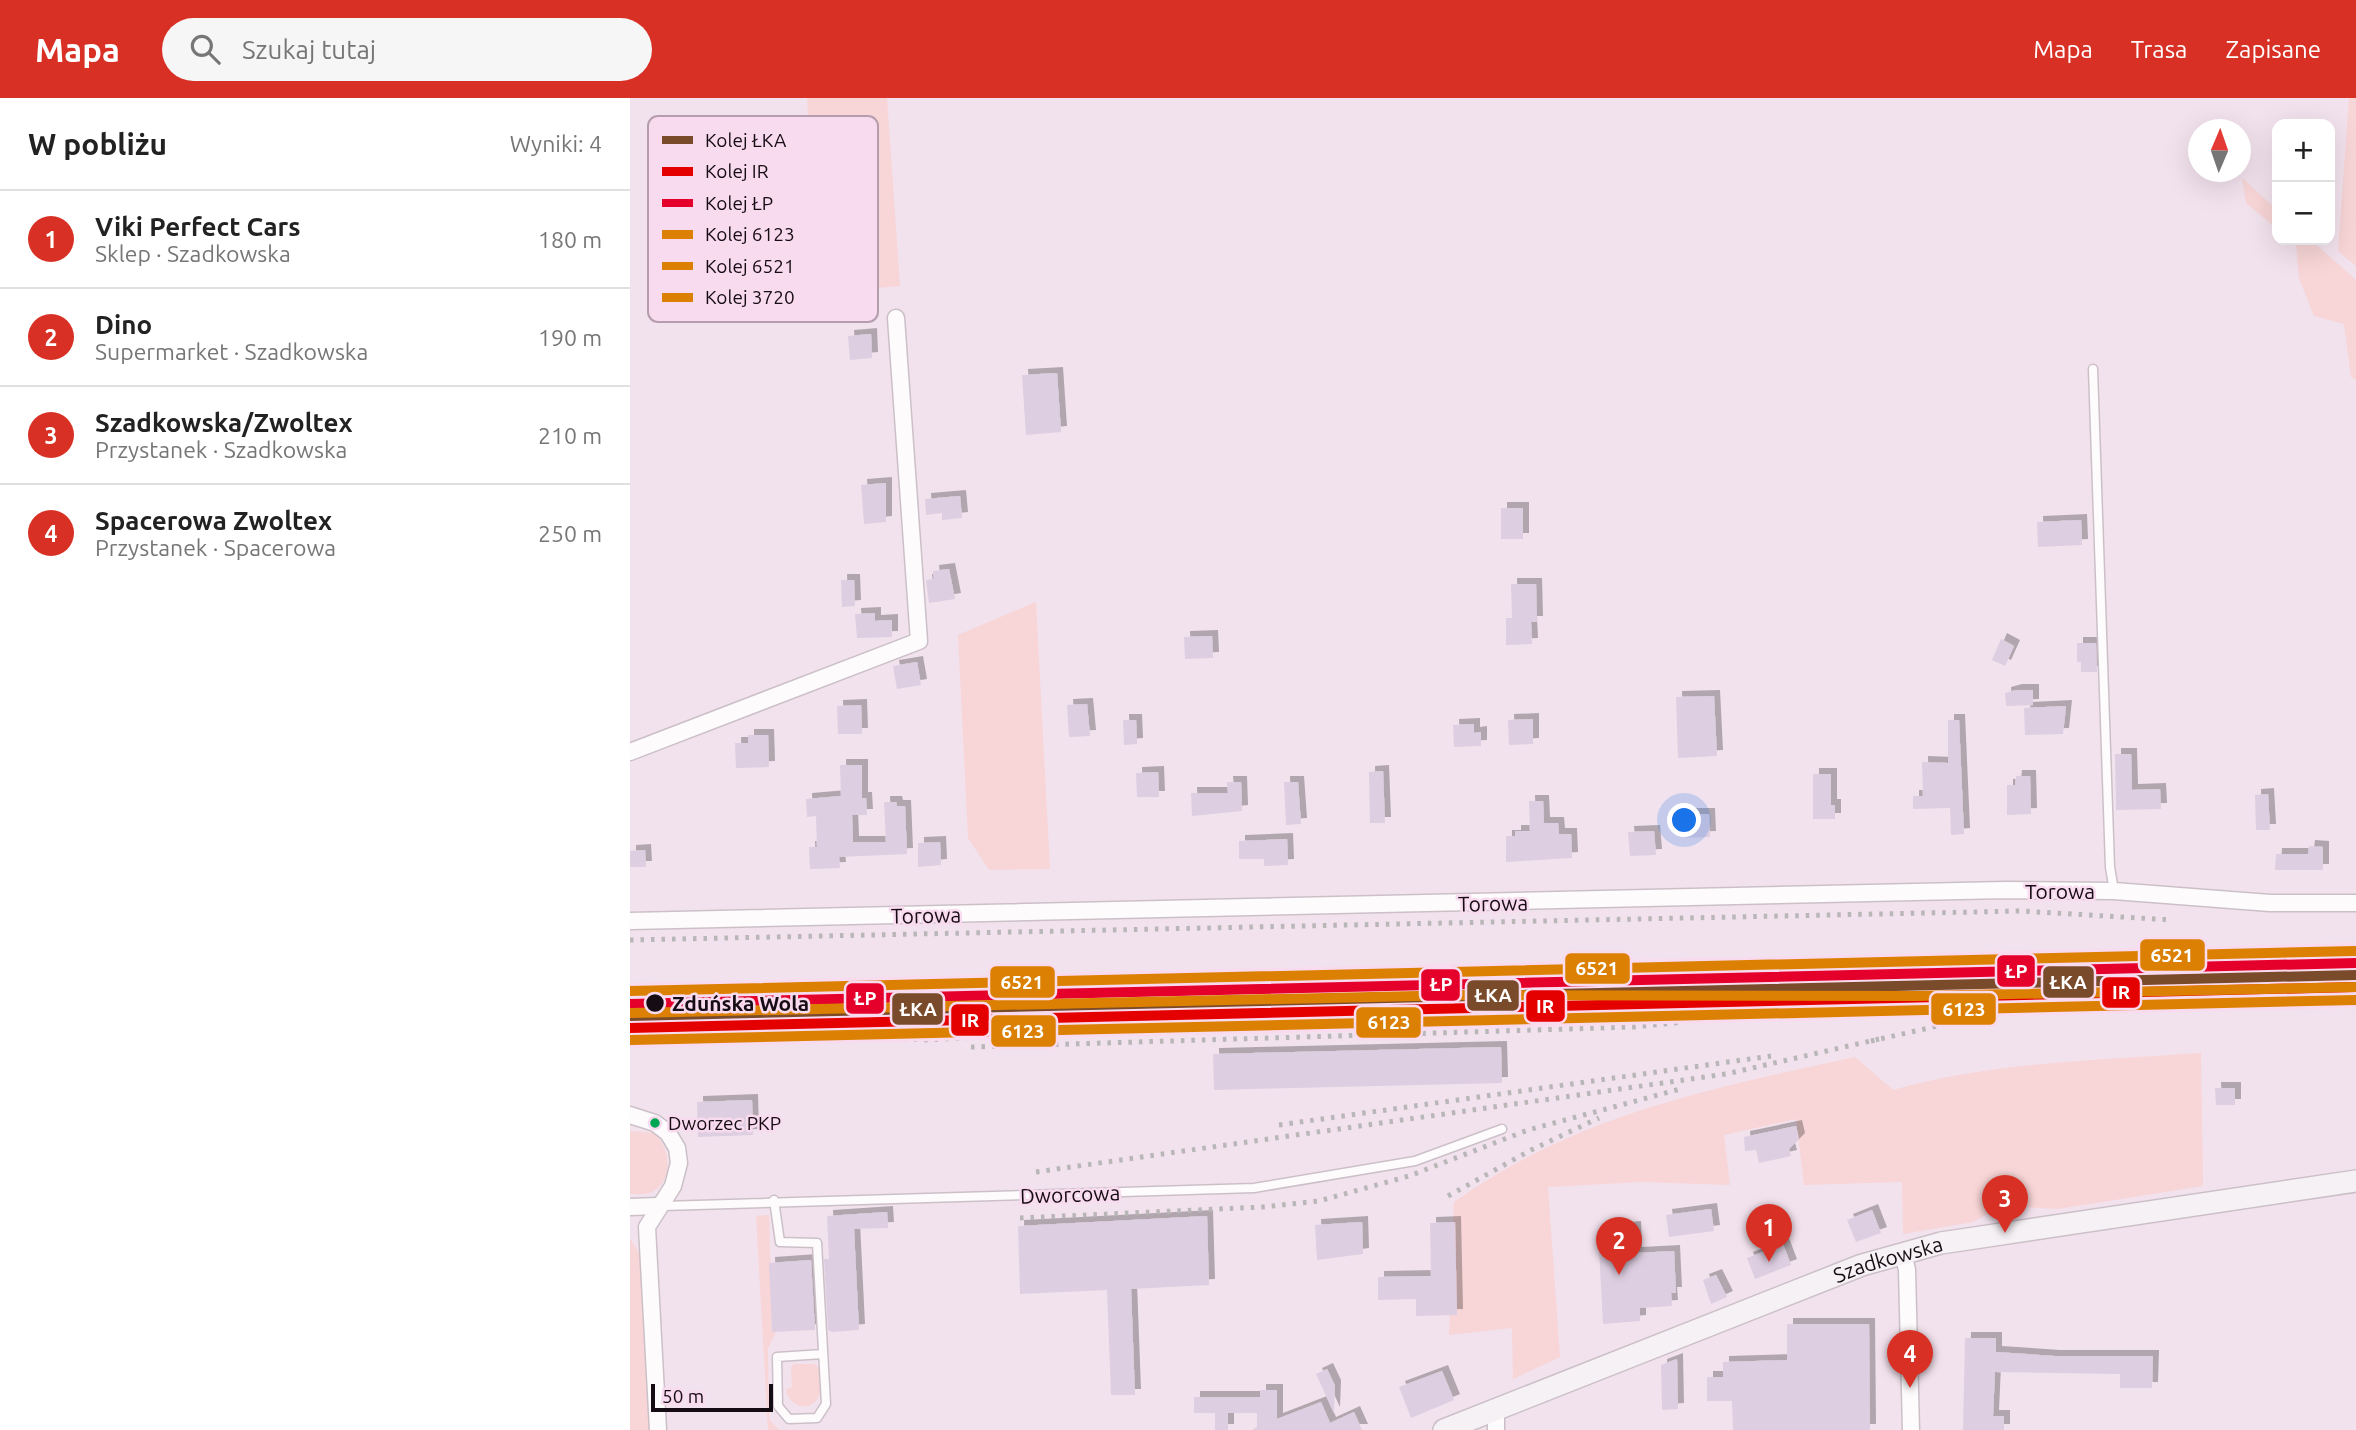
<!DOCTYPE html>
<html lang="pl">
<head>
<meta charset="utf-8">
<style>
	:root { --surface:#fff; --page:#f6f6f6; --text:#222; --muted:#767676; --line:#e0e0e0; --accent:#d93025 }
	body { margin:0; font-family:Ubuntu,sans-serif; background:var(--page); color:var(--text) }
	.controls { position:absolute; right:21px; top:21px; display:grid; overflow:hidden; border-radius:14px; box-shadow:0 7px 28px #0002 }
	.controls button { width:63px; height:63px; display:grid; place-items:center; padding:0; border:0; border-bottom:2px solid var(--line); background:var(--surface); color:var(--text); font:35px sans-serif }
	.compass { position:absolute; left:1558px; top:21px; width:63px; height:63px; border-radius:50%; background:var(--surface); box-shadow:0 7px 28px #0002; rotate:2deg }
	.scale { position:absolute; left:21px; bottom:18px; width:122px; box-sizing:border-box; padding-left:7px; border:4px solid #160c13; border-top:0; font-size:19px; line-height:24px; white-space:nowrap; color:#160c13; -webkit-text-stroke:5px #f9dbef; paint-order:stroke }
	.you { position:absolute; left:1055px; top:723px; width:24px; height:24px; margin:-18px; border:5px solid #fff; border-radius:50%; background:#1a73e8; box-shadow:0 0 0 10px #1a73e833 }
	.badge { display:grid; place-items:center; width:46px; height:46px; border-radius:50%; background:var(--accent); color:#fff; font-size:23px; font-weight:700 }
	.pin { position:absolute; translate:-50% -58px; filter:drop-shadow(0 2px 4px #0008) }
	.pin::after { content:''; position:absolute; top:37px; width:24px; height:21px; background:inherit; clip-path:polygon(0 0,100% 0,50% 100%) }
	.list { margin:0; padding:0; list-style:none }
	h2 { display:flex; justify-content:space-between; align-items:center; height:91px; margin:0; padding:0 28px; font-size:30px }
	h2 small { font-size:23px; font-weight:400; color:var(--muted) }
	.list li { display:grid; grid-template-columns:46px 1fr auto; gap:21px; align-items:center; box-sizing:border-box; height:98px; padding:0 28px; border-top:2px solid var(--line) }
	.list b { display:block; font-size:26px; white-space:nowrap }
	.list p { margin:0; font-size:23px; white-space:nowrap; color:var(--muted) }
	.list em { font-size:23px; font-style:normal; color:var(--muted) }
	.icon { flex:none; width:38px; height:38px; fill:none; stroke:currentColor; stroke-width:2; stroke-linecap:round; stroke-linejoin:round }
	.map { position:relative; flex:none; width:1726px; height:1332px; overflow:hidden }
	header { display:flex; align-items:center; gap:42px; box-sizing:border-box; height:98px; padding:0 35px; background:var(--accent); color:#fff }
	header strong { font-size:33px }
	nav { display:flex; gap:38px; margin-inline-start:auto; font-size:24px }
	.search { width:490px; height:63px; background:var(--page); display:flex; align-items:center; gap:18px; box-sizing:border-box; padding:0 24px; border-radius:38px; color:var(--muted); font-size:26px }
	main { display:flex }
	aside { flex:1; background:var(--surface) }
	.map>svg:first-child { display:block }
	.green { fill:#f8d5d6 }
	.building { fill:#decee1; filter:url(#shadow) }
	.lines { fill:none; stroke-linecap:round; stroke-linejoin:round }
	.lane-casing { stroke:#ccc0c8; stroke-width:11 }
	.street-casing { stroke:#ccc0c8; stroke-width:19 }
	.secondary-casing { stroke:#ccc0c8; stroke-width:24 }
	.lane { stroke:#fdfbfc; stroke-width:8 }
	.street { stroke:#fdfbfc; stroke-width:16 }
	.secondary { stroke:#f6f1f4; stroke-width:21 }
	.rail { stroke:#b9b6b8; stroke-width:5; stroke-dasharray:3.5 7; stroke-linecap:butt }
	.rail-1-casing { stroke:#f9dbef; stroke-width:16 }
	.rail-2-casing { stroke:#f9dbef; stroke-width:16 }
	.rail-3-casing { stroke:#f9dbef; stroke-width:16 }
	.rail-4-casing { stroke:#f9dbef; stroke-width:16 }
	.rail-5-casing { stroke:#f9dbef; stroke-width:16 }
	.rail-6-casing { stroke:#f9dbef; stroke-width:16 }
	.rail-1 { stroke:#7a4b2a; stroke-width:10 }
	.rail-2 { stroke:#e50000; stroke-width:10 }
	.rail-3 { stroke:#e4002b; stroke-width:10 }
	.rail-4 { stroke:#dc8003; stroke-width:10 }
	.rail-5 { stroke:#dc8003; stroke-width:10 }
	.rail-6 { stroke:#dc8003; stroke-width:10 }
	.stop-dot { fill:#160c13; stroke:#f9dbef; stroke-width:2.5 }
	.bus-dot { fill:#00a651; stroke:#f9dbef; stroke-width:2.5 }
	.labels { text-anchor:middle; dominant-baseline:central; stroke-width:5; stroke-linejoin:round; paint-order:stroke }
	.bus-label { font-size:19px; fill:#160c13; stroke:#f9dbef; text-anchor:start }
	.street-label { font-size:21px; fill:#160c13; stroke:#f9dbef }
	.stop-label { font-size:21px; font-weight:bold; fill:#160c13; stroke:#f9dbef; text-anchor:start }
	.key { fill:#f9dbef; stroke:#b59dad; stroke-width:2 }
	.key-label { font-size:19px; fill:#160c13 }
	.line-badge { stroke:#f9dbef; stroke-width:2.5 }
	.badge-label { font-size:19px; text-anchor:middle; font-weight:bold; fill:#fff }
</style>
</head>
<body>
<header>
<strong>Mapa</strong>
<div class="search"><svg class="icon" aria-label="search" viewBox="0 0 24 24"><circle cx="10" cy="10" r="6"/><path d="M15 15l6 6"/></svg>Szukaj tutaj</div>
<nav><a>Mapa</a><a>Trasa</a><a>Zapisane</a></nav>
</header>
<main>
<aside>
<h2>W pobliżu<small>Wyniki: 4</small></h2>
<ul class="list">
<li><span class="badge">1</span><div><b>Viki Perfect Cars</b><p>Sklep · Szadkowska</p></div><em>180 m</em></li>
<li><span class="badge">2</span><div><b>Dino</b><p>Supermarket · Szadkowska</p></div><em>190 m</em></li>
<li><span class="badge">3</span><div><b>Szadkowska/Zwoltex</b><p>Przystanek · Szadkowska</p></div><em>210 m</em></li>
<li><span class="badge">4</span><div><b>Spacerowa Zwoltex</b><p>Przystanek · Spacerowa</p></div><em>250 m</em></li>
</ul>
</aside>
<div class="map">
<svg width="1726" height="1332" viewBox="0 0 1726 1332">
	<defs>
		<filter id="shadow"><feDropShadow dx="6" dy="-6" stdDeviation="0" flood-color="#0004"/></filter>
	</defs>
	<rect width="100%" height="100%" fill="#f2e2ed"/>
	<g class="green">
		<polygon points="177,0 257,0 270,188 189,195"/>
		<polygon points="1719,0 1726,0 1726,168 1708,153"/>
		<polygon points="1612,80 1647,112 1647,131 1616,105"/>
		<polygon points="1660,142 1681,142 1726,182 1726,282 1721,279 1714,226 1684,218 1669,180 1666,147"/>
		<polygon points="406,504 420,771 359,772 338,740 328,537"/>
		<path d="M 1571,955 L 1573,1088 L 1428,1111 L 1393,1109 L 1363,1113 L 1343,1124 L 1273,1136 L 1272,1084 L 1174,1087 L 1166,1021 L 1094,1037 L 1100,1087 L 1012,1084 L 918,1089 L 930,1259 L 883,1281 L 882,1230 L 819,1237 L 824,1104 C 949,1016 1079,991 1225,959 L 1263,992 C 1363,964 1468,962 1571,955 Z"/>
		<path d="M 0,1033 L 24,1035 C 40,1050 45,1081 22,1094 C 16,1097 7,1096 0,1096 Z"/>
		<polygon points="139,1117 142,1234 146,1234 138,1250 139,1321 149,1332 138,1332 126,1118"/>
		<polygon points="0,1141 11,1158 21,1332 0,1332"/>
		<path d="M 164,1266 L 184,1266 L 190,1271 C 190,1278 192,1287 190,1294 C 184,1316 160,1311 156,1292 L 162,1289 L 161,1269 Z"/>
	</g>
	<g class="building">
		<polygon points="241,236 242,260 220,262 218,238"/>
		<polygon points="427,275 431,334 396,337 392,277"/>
		<polygon points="256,385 256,424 234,426 231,387"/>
		<polygon points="330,398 332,420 312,422 312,415 296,417 295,401"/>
		<rect x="871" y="410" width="22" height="31"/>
		<polygon points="1451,422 1452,447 1408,449 1407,424"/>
		<polygon points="319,471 325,501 299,505 296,482 304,481 303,473"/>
		<polygon points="211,482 224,482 225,508 212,509"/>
		<polygon points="881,486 906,486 907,524 901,524 902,546 876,547 876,520 882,520"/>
		<polygon points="245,515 245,523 262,522 262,539 227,540 225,516"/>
		<polygon points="582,538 583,560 555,561 554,539"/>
		<polygon points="1371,541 1384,548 1375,568 1362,562"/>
		<polygon points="1447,545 1466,545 1467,574 1451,574 1451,564 1447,564"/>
		<polygon points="287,564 291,587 267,591 263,568"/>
		<polygon points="1386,592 1403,592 1403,607 1376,608 1375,595"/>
		<polygon points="1084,598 1087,658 1048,660 1046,599"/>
		<polygon points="457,606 460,638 439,639 437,607"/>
		<polygon points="231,607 232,636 208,636 207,608"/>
		<polygon points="1436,608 1433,636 1395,637 1394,610"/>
		<polygon points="903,621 903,646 879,647 878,622"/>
		<polygon points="493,622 506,622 507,646 494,647"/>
		<polygon points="1318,622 1329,622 1334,736 1321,737 1320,710 1283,711 1283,698 1293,698 1292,664 1318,665"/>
		<polygon points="844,626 844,635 851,634 851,648 824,649 823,627"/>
		<polygon points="118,637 138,637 139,669 106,670 105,645 118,645"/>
		<polygon points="1485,656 1501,656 1502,692 1530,691 1531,711 1486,712"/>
		<polygon points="210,667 232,667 232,700 236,700 237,717 222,717 223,744 256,744 254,704 266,704 267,708 275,708 277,756 209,759 210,770 180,771 179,749 187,749 186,718 177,719 176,701 211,698"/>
		<polygon points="753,673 755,725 740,725 739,674"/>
		<polygon points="528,674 529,699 507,699 506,675"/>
		<polygon points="1183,676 1201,676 1201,707 1205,707 1205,721 1183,721"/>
		<polygon points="1386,678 1400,678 1401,716 1377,717 1377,687 1385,687"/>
		<polygon points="597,684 611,684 612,713 562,718 561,695 598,695"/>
		<polygon points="654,684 668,684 671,726 656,727"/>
		<polygon points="1638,696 1640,732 1626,732 1625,697"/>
		<polygon points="899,703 913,703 914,725 928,725 929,736 941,736 942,760 876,764 876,738 885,738 885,733 900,733"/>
		<polygon points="1055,716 1079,716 1080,739 1056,740"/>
		<polygon points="1024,733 1026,757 1000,758 998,734"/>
		<polygon points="657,741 658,767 634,768 634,761 609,761 609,743"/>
		<polygon points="310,744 311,767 288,769 288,745"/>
		<polygon points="1679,748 1693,749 1693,772 1645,772 1646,756 1678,756"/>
		<polygon points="15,752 16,769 0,769 0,753"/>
		<polygon points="871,949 872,985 584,992 583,956"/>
		<polygon points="1585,990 1605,990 1605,1007 1586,1007"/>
		<polygon points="122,1002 123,1037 68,1039 67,1004"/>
		<polygon points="1166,1028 1169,1041 1159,1051 1161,1058 1129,1065 1126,1052 1115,1053 1114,1039"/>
		<polygon points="1081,1111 1084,1133 1039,1139 1036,1117"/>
		<polygon points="1242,1112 1251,1135 1226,1144 1217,1122"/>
		<polygon points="257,1114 258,1130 224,1131 229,1232 202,1234 198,1232 194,1161 199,1161 197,1118"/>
		<polygon points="577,1118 579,1187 501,1191 505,1297 481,1297 477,1192 390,1196 388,1128"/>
		<polygon points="732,1124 733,1156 687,1162 685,1127"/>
		<polygon points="825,1124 827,1217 786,1218 786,1201 748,1202 748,1179 801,1178 800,1125"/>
		<polygon points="1005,1129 1006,1155 1044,1153 1046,1195 1041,1195 1042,1208 1010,1210 1010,1223 973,1226 968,1132"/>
		<polygon points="1153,1146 1161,1167 1125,1181 1117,1160"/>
		<polygon points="181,1162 185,1232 142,1234 139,1165"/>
		<polygon points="1086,1177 1097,1199 1081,1206 1073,1182"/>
		<polygon points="1157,1226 1239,1226 1240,1332 1103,1332 1102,1303 1077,1303 1077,1279 1093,1279 1093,1264 1157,1262"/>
		<polygon points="1335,1240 1366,1240 1366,1254 1424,1258 1523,1258 1522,1290 1490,1290 1490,1276 1365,1274 1363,1318 1374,1318 1374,1332 1333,1332"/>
		<polygon points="1047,1261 1048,1311 1032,1312 1031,1267"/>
		<polygon points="697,1271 705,1288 704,1315 686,1276"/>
		<polygon points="812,1273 824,1302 781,1320 769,1289"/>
		<polygon points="630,1292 647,1292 647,1321 691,1304 700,1325 724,1314 732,1332 622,1332 627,1329 627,1315 598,1315 598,1332 585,1332 585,1315 564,1315 564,1299 630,1299"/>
	</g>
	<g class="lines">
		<defs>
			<g id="lane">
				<polyline points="1463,271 1480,769 1484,793"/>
				<polyline points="144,1102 150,1144 187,1145 196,1306 187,1320 159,1321 148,1308 147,1259 193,1256"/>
				<polyline points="33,1108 624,1090 785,1063 872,1031"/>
			</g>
			<g id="street">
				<polyline points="0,654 289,543 266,220"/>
				<polyline points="0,823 1375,792 1484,793 1640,805 1726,805"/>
				<polyline points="0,1017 25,1025 38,1035 47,1050 49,1065 43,1088 17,1129 28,1332"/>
				<polyline points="0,1109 27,1108"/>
				<polyline points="1273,1155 1277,1172 1281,1332"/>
				<polyline points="866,1311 866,1332"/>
			</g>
			<g id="secondary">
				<path id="s1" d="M 814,1332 L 1232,1167 L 1311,1145 L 1726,1083"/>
			</g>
		</defs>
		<use href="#lane" class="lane-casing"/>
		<use href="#street" class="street-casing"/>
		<use href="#secondary" class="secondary-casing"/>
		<use href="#lane" class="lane"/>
		<use href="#street" class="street"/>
		<use href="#secondary" class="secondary"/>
		<g class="rail">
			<polyline points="0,842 1391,813 1543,822"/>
			<polyline points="1659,890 1708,892"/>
			<polyline points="95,930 294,942 576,927 1726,900"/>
			<polyline points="1241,943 1361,916"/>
			<polyline points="341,949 1004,929 1054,924"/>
			<polyline points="649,1027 1141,958"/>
			<polyline points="406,1074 1096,976 1249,941"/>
			<polyline points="818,1098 901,1052 969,1020"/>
			<polyline points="390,1120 633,1109 689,1103 779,1078 898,1032 1054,990"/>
		</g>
		<defs>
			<polyline id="rail-1" points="0,918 1726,877"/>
			<polyline id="rail-2" points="0,930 1726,889"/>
			<polyline id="rail-3" points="0,906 1726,865"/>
			<polyline id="rail-4" points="1,942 1726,902"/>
			<polyline id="rail-5" points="0,893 1725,853"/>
			<polyline id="rail-6" points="1,915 832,897 1286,898 1726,889"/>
		</defs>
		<use href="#rail-1" class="rail-1-casing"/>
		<use href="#rail-2" class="rail-2-casing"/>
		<use href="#rail-3" class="rail-3-casing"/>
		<use href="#rail-4" class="rail-4-casing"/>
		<use href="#rail-5" class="rail-5-casing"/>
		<use href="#rail-6" class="rail-6-casing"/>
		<use href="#rail-1" class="rail-1"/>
		<use href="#rail-2" class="rail-2"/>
		<use href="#rail-3" class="rail-3"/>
		<use href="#rail-4" class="rail-4"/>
		<use href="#rail-5" class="rail-5"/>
		<use href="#rail-6" class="rail-6"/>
	</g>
	<circle class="stop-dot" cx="25" cy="905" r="10"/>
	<circle class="bus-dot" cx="25" cy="1025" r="6"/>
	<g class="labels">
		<g class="bus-label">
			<text x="38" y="1025">Dworzec PKP</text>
		</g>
		<g class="street-label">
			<text x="1430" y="793">Torowa</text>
			<text transform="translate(863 805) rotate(-1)">Torowa</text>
			<text transform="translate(296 817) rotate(-1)">Torowa</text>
			<text transform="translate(440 1096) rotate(-2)">Dworcowa</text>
			<text stroke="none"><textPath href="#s1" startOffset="476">Szadkowska</textPath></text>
		</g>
		<g class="stop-label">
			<text x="42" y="905">Zduńska Wola</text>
		</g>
	</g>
	<rect x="18" y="18" width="230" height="206" rx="10" class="key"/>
	<rect x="32" y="38" width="31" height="8" fill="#7a4b2a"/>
	<rect x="32" y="69" width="31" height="9" fill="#e50000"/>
	<rect x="32" y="101" width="31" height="8" fill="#e4002b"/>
	<rect x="32" y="132" width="31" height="9" fill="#dc8003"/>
	<rect x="32" y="164" width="31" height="8" fill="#dc8003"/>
	<rect x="32" y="195" width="31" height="9" fill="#dc8003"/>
	<g class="key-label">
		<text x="75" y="49">Kolej ŁKA</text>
		<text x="75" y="80">Kolej IR</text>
		<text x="75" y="112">Kolej ŁP</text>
		<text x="75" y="143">Kolej 6123</text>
		<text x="75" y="175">Kolej 6521</text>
		<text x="75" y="206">Kolej 3720</text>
	</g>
	<g class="line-badge">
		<rect x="1509" y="840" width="67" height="34" rx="7" fill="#dc8003"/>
		<rect x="934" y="854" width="67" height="33" rx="7" fill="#dc8003"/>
		<rect x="1366" y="856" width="40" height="34" rx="7" fill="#e4002b"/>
		<rect x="1412" y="867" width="53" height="34" rx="7" fill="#7a4b2a"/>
		<rect x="359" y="867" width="67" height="34" rx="7" fill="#dc8003"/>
		<rect x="790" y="870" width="41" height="34" rx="7" fill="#e4002b"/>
		<rect x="1471" y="878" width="40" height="33" rx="7" fill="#e50000"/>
		<rect x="836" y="881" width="54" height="33" rx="7" fill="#7a4b2a"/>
		<rect x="215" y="884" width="40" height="33" rx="7" fill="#e4002b"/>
		<rect x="895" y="891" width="41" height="34" rx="7" fill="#e50000"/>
		<rect x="1300" y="894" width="67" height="34" rx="7" fill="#dc8003"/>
		<rect x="261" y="894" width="53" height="34" rx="7" fill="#7a4b2a"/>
		<rect x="320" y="905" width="40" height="34" rx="7" fill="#e50000"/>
		<rect x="725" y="908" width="67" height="33" rx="7" fill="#dc8003"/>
		<rect x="360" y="916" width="67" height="34" rx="7" fill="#dc8003"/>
	</g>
	<g class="badge-label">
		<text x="1542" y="864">6521</text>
		<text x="967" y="877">6521</text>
		<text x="1386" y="880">ŁP</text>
		<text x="1438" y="891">ŁKA</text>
		<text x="392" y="891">6521</text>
		<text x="811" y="893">ŁP</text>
		<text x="1491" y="901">IR</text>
		<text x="863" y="904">ŁKA</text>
		<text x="235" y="907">ŁP</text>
		<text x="915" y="915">IR</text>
		<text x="1334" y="918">6123</text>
		<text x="288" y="918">ŁKA</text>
		<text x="340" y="929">IR</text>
		<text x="759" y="931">6123</text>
		<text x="393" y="940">6123</text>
	</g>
</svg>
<div class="controls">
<button>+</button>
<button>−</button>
</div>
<svg class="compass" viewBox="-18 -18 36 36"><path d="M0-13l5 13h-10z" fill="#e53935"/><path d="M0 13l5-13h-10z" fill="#767676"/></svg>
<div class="scale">50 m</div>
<div class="you"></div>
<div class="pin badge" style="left:1139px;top:1164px">1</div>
<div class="pin badge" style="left:989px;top:1177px">2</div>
<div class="pin badge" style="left:1375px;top:1135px">3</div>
<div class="pin badge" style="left:1280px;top:1290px">4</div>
</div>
</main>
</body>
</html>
